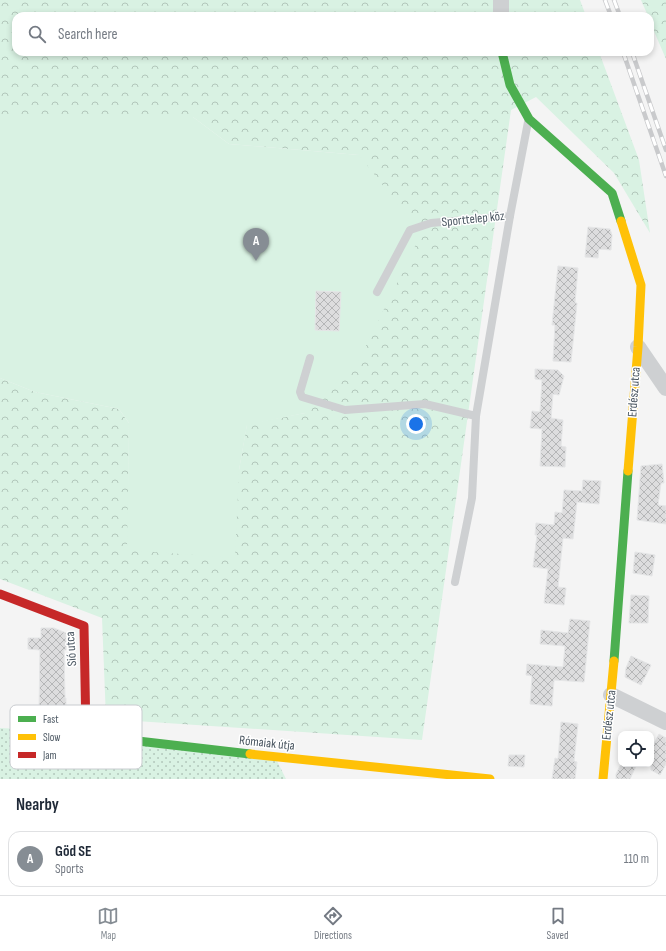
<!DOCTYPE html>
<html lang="en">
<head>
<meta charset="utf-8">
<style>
	:root { --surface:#fff; --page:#f2f2f3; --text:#1f2937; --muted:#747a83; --line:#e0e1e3; --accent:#868d94 }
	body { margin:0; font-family:"Sofia Sans Condensed",sans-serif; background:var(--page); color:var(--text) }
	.controls { position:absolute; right:12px; bottom:12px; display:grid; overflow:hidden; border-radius:8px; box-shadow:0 2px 6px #0003 }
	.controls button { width:36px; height:36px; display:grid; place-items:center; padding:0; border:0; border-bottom:1px solid var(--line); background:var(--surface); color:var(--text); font:20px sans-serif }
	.you { position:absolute; left:416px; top:424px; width:14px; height:14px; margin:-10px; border:3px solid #fff; border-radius:50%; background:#1a73e8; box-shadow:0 0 0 6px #1a73e833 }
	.badge { display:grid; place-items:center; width:26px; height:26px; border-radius:50%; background:var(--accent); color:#fff; font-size:13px; font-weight:700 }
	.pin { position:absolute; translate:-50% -33px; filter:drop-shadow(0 1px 2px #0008) }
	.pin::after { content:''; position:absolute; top:21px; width:14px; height:12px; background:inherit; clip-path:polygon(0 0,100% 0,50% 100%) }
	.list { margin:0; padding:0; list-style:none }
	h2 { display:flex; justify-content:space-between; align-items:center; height:52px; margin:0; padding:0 16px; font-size:17px }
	h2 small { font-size:13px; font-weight:400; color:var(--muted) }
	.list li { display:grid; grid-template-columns:26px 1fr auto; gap:12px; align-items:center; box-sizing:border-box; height:56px; margin:0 8px 8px; padding:0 8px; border:1px solid var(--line); border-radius:12px }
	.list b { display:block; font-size:15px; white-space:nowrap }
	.list p { margin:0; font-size:13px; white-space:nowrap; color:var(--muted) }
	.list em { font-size:13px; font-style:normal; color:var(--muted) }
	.icon { flex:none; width:22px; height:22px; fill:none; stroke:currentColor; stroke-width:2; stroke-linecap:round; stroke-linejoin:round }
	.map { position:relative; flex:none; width:666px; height:779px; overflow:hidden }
	.search { position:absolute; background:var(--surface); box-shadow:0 2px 6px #0003; left:12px; right:12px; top:12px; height:44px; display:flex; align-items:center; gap:10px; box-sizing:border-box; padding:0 14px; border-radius:12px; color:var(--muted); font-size:15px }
	.sheet { height:116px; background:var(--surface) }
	nav { display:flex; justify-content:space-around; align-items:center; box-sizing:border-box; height:56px; border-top:1px solid var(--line); background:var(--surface); font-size:11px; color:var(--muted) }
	nav a { display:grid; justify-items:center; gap:2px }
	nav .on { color:var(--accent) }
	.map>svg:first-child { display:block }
	.grass { fill:url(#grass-dots) }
	.forest { fill:url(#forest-crowns) }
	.pitch { fill:#d9f2e3 }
	.building { fill:url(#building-cross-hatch); stroke:#e5e6e7 }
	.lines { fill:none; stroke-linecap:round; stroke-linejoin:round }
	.lane { stroke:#ced0d2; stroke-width:8 }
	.street { stroke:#ced0d2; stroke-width:16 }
	.fast { stroke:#4caf50; stroke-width:9 }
	.slow { stroke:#ffc107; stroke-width:9 }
	.jam { stroke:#c62828; stroke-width:9 }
	.rail-casing { stroke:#c9cacc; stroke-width:4.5 }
	.rail { stroke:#fff; stroke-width:3; stroke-dasharray:9; stroke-linecap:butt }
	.labels { text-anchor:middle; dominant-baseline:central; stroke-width:3; stroke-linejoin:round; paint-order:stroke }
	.street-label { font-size:13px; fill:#4a5661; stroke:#fff }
	.key { fill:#fff; stroke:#c9ccd0; stroke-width:1 }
	.key-label { font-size:11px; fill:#4a5661 }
</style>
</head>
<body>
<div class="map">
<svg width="666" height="779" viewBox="0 0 666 779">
	<defs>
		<pattern id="grass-dots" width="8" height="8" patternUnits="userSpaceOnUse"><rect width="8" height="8" fill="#d9f2e3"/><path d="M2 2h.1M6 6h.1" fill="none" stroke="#b2c7bb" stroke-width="1.8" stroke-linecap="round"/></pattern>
		<pattern id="forest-crowns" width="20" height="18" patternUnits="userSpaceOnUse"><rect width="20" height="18" fill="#d9f2e3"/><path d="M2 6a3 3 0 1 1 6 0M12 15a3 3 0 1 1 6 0" fill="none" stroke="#b2c7bb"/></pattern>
		<pattern id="building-cross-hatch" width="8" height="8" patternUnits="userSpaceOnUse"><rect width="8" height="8" fill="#ddddde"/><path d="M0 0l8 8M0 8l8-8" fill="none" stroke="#b5b6b7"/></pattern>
	</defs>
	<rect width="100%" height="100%" fill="#f4f4f4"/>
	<polygon class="grass" points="0,728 43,730 275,757 286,779 0,779"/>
	<g class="forest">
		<polygon points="0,0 580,0 586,16 16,16 16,52 599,52 639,160 650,233 614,173 536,97 511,110 422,740 106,719 102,618 0,579 0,378 35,392 119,409 129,423 128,550 239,470 247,424 305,413 359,155 229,144 193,117 0,117"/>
		<polygon points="641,0 666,0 666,59 650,22 650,16 648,16"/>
	</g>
	<polygon class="pitch" points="0,117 193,117 229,144 359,155 421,234 359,360 305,413 247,425 239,470 235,558 127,550 129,423 119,409 35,392 0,378"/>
	<g class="building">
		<polygon points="588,227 610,229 612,235 611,250 599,249 598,258 585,257"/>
		<polygon points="558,266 578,268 575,303 577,303 571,362 553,361 555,325 552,325"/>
		<polygon points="316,291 341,292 339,331 315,330"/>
		<polygon points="535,369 558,370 564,376 559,395 553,394 551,418 563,420 561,446 566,447 565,467 540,466 542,429 530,428 532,411 540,412 542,380 535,379"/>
		<polygon points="662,464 664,483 661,483 658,505 666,506 666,524 637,520 641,466"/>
		<polygon points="583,480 601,481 599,504 577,502 573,539 563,538 558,587 566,588 564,605 544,603 548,569 533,567 537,535 535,535 536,523 554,525 555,512 562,513 564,490 582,491"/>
		<polygon points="635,552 655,555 652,576 633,573"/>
		<polygon points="631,595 649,596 648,623 629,623"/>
		<polygon points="570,619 590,621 584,682 554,680 552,706 530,704 532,676 526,675 527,664 563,667 565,646 540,644 541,630 568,633"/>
		<polygon points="41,628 54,628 66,633 66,650 64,650 65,698 66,698 66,713 39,712 40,650 28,649 28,638 41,638"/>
		<polygon points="631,656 651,665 641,685 625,677 626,668"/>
		<polygon points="561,722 578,724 574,761 577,762 575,779 552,779 555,758 558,759"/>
		<polygon points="659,734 666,738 666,764 660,775 651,770 651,749"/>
		<polygon points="509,755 525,755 524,767 508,766"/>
		<polygon points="621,764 637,764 630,779 616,779 616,774"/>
	</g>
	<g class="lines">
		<g class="lane">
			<polyline points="377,292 410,230 431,223 510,216 528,122"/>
			<polyline points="310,358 300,392 302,397 345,410 425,404 476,416"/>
			<polyline points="455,582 472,498 476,416 510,216"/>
		</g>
		<g class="street">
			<polyline points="501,16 501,0"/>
			<polyline points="638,347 666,388"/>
			<polyline points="611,695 666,722"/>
		</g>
		<g class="fast">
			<polyline points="502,52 510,85 529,119 612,193 621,221"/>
			<polyline points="614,661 628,471"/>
			<polyline points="43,730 250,754"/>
		</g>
		<g class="slow">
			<polyline points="621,221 641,285 638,347 628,471"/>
			<polyline points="250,754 490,779"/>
			<polyline points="603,779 614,661"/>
		</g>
		<polyline class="jam" points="0,594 84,626 86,735"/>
		<defs>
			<g id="rail">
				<polyline points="605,0 611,16"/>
				<polyline points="614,0 620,16"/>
				<polyline points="623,52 666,176"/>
				<polyline points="632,52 666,150"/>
			</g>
		</defs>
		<use href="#rail" class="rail-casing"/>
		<use href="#rail" class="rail"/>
	</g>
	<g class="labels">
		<g class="street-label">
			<text transform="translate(473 219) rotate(-6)">Sporttelep köz</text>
			<text transform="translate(634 392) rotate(-86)">Erdész utca</text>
			<text transform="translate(71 649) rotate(-94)">Sió utca</text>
			<text transform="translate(609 715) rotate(-84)">Erdész utca</text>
			<text transform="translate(267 743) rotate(6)">Rómaiak útja</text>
		</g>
	</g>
	<rect x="10" y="705" width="132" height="64" rx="6" class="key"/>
	<rect x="18" y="716" width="18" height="6" fill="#4caf50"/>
	<rect x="18" y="734" width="18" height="6" fill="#ffc107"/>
	<rect x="18" y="752" width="18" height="6" fill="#c62828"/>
	<g class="key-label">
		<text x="43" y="723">Fast</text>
		<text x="43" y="741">Slow</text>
		<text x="43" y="759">Jam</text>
	</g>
</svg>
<div class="controls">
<button><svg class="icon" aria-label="locate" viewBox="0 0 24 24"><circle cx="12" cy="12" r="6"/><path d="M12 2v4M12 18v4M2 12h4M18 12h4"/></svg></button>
</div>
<div class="you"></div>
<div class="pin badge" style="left:256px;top:261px">A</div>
<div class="search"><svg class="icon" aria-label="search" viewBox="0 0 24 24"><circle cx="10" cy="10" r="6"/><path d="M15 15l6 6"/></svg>Search here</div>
</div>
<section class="sheet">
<h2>Nearby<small></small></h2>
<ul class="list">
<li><span class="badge">A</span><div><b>Göd SE</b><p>Sports</p></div><em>110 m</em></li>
</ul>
</section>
<nav>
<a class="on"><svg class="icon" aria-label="map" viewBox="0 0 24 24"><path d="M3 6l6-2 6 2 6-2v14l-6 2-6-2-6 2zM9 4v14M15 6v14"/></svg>Map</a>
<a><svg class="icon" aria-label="directions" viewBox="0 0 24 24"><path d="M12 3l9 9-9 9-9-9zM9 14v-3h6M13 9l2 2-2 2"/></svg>Directions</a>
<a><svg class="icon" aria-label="saved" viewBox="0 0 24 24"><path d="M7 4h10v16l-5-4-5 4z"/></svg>Saved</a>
</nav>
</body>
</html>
